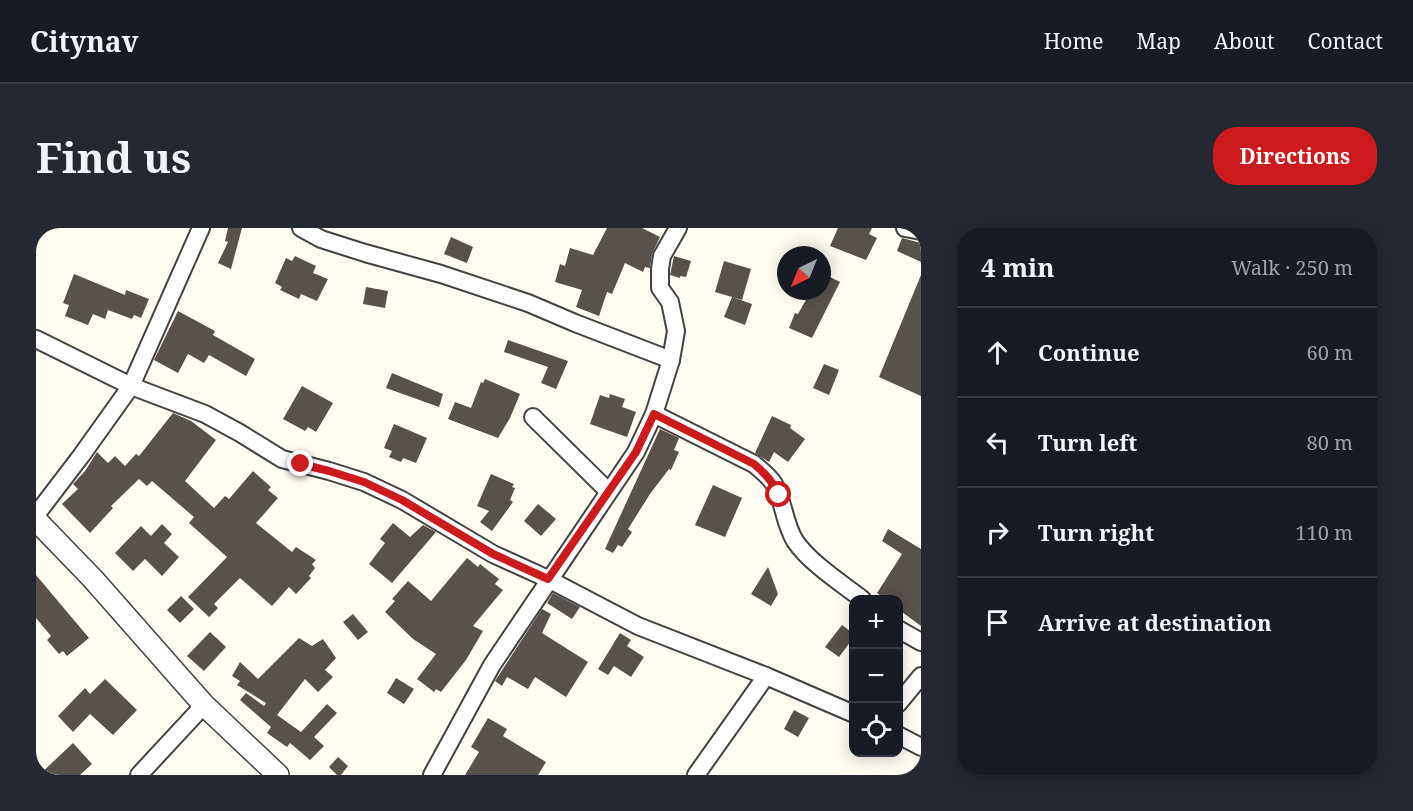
<!DOCTYPE html>
<html lang="en">
<head>
<meta charset="utf-8">
<style>
	:root { --surface:#171b24; --page:#242831; --text:#f1f3f6; --muted:#9ea1a6; --line:#363941; --accent:#cd1a1c }
	body { margin:0; font-family:"Noto Serif",serif; background:var(--page); color:var(--text) }
	.controls { position:absolute; right:18px; bottom:18px; display:grid; overflow:hidden; border-radius:12px; box-shadow:0 3px 15px #0003 }
	.controls button { width:54px; height:54px; display:grid; place-items:center; padding:0; border:0; border-bottom:2px solid var(--line); background:var(--surface); color:var(--text); font:30px sans-serif }
	.compass { position:absolute; left:741px; top:18px; width:54px; height:54px; border-radius:50%; background:var(--surface); box-shadow:0 3px 15px #0003; rotate:223deg }
	.stop { position:absolute; width:18px; height:18px; margin:-14px; border:4px solid #cd1a1c; border-radius:50%; background:#fff }
	.stop.end { background:#cd1a1c; border-color:#fff; box-shadow:0 2px 6px #0008 }
	.list { margin:0; padding:0; list-style:none }
	h2 { display:flex; justify-content:space-between; align-items:center; height:78px; margin:0; padding:0 24px; font-size:26px }
	h2 small { font-size:20px; font-weight:400; color:var(--muted) }
	.list li { display:grid; grid-template-columns:39px 1fr auto; gap:18px; align-items:center; box-sizing:border-box; height:90px; padding:0 24px; border-top:2px solid var(--line) }
	.list b { display:block; font-size:22px; white-space:nowrap }
	.list em { font-size:20px; font-style:normal; color:var(--muted) }
	.icon { flex:none; width:33px; height:33px; fill:none; stroke:currentColor; stroke-width:2; stroke-linecap:round; stroke-linejoin:round }
	.map { position:relative; flex:none; width:885px; height:547px; overflow:hidden; border-radius:24px }
	header { display:flex; align-items:center; gap:36px; box-sizing:border-box; height:84px; padding:0 30px; background:var(--surface); border-bottom:2px solid var(--line) }
	header strong { font-size:28px }
	nav { display:flex; gap:33px; margin-inline-start:auto; font-size:21px }
	.intro { display:flex; align-items:center; justify-content:space-between; box-sizing:border-box; height:144px; padding:0 36px }
	h1 { margin:0; font-size:42px }
	.button { padding:15px 27px; border-radius:24px; background:var(--accent); color:#fff; font-size:21px; font-weight:700 }
	main { display:flex; gap:36px; padding:0 36px }
	aside { flex:1; background:var(--surface); border-radius:24px; box-shadow:0 3px 15px #0003 }
	.map>svg:first-child { display:block }
	.building { fill:#59514b }
	.lines { fill:none; stroke-linecap:round; stroke-linejoin:round }
	.minor-casing { stroke:#424242; stroke-width:20 }
	.tertiary-casing { stroke:#424242; stroke-width:24 }
	.minor { stroke:#fff; stroke-width:16 }
	.tertiary { stroke:#fff; stroke-width:21 }
	.route { stroke:#cd1a1c; stroke-width:8 }
</style>
</head>
<body>
<header>
<strong>Citynav</strong>
<nav><a>Home</a><a>Map</a><a>About</a><a>Contact</a></nav>
</header>
<div class="intro"><h1>Find us</h1><a class="button">Directions</a></div>
<main>
<div class="map">
<svg width="885" height="547" viewBox="0 0 885 547">
	<rect width="100%" height="100%" fill="#fffdf2"/>
	<g class="building">
		<polygon points="192,0 206,0 195,41 182,35 192,14 189,13"/>
		<polygon points="571,0 606,0 624,9 616,26 614,40 609,39 607,44 589,35 576,66 571,64 563,88 540,79 546,62 519,54 524,36 529,38 534,20 557,27"/>
		<polygon points="802,0 836,0 833,6 841,10 830,32 794,18"/>
		<polygon points="415,9 437,19 431,35 408,26"/>
		<polygon points="866,10 885,15 885,34 861,23"/>
		<polygon points="259,28 280,38 277,45 292,51 281,73 265,66 263,71 244,62 246,59 239,55 250,30 256,33"/>
		<polygon points="638,28 655,33 650,49 644,48 644,50 634,47"/>
		<polygon points="688,33 715,41 706,72 696,69 716,76 709,97 688,89 696,69 679,64"/>
		<polygon points="786,45 804,54 776,110 753,100 759,85 762,86 775,63 786,63"/>
		<polygon points="38,46 89,67 90,62 113,71 105,90 98,87 96,91 72,82 69,91 57,86 52,97 29,88 33,77 27,75"/>
		<polygon points="885,47 885,168 843,149"/>
		<polygon points="330,59 352,63 349,80 327,76"/>
		<polygon points="142,83 179,103 177,107 219,131 210,148 173,127 168,135 152,126 142,145 118,132"/>
		<polygon points="472,112 532,133 520,161 505,155 512,139 468,124"/>
		<polygon points="788,136 803,142 793,167 777,160"/>
		<polygon points="356,145 407,166 403,179 350,160"/>
		<polygon points="449,151 484,166 474,190 462,210 412,191 419,174 435,180 445,154 447,155"/>
		<polygon points="266,158 297,175 280,204 272,199 269,203 247,191"/>
		<polygon points="574,166 589,171 586,179 600,184 591,209 554,196 564,167 573,170"/>
		<polygon points="137,185 155,193 180,212 149,253 178,280 189,268 193,271 217,243 235,259 232,262 242,270 220,295 256,324 260,319 280,332 276,336 279,340 273,348 275,350 260,366 253,359 236,378 204,350 178,376 182,380 173,389 152,369 191,329 153,295 158,289 116,253 111,258 103,251 75,278 77,280 54,305 26,276 42,261 37,256 49,243 61,224 72,235 79,228 89,238 100,226 103,228"/>
		<polygon points="736,188 755,197 754,200 769,211 752,234 738,224 733,234 719,225"/>
		<polygon points="358,196 391,210 380,235 367,230 365,234 353,229 356,223 348,220"/>
		<polygon points="624,201 643,210 638,222 643,224 635,242 633,241 614,266 592,301 596,304 586,319 582,317 577,325 569,321"/>
		<polygon points="455,246 478,256 476,259 479,260 474,272 477,274 456,303 444,294 453,283 441,278"/>
		<polygon points="677,257 706,270 689,309 659,297"/>
		<polygon points="502,276 520,291 505,308 488,293"/>
		<polygon points="357,295 374,309 387,297 400,304 356,355 333,336 349,315 344,311"/>
		<polygon points="126,296 136,306 128,315 143,329 126,348 109,331 97,343 79,325 105,298 115,308"/>
		<polygon points="852,301 885,321 885,398 862,381 862,372 850,372 841,365 866,326 846,313"/>
		<polygon points="431,330 442,339 444,336 463,351 459,356 467,362 437,398 447,403 430,432 405,464 400,461 398,464 381,451 400,426 377,411 349,384 359,373 356,371 372,353 395,373"/>
		<polygon points="732,339 742,366 735,378 715,366"/>
		<polygon points="0,347 53,410 31,428 27,423 23,426 11,412 15,408 0,390"/>
		<polygon points="517,365 544,379 536,391 511,375"/>
		<polygon points="145,368 158,381 144,395 131,382"/>
		<polygon points="506,381 515,386 506,405 552,434 530,469 499,449 492,461 471,449 466,458 459,453"/>
		<polygon points="317,386 332,404 322,412 307,394"/>
		<polygon points="806,397 818,406 818,409 803,429 789,419"/>
		<polygon points="174,404 190,419 168,443 151,428"/>
		<polygon points="584,405 595,412 591,418 608,429 595,449 578,438 572,447 562,441"/>
		<polygon points="263,410 276,418 287,411 300,430 289,442 297,449 282,464 269,451 241,487 265,504 291,476 301,485 278,509 288,518 274,532 254,515 251,519 231,505 235,499 204,472 210,465 228,478 230,475 201,457 204,453 196,448 204,434 222,451"/>
		<polygon points="360,450 378,461 368,476 351,465"/>
		<polygon points="69,451 101,482 77,507 54,486 37,504 22,488 49,460 54,466"/>
		<polygon points="758,482 773,490 762,509 748,501"/>
		<polygon points="452,490 471,501 467,508 510,534 502,547 429,547 443,524 435,519"/>
		<polygon points="37,515 56,536 44,547 3,547"/>
		<polygon points="302,529 312,538 305,547 301,547 293,539"/>
	</g>
	<g class="lines">
		<defs>
			<g id="minor">
				<polyline points="265,0 285,11 329,25 405,46 492,75 539,95 635,132"/>
				<polyline points="869,0 885,3"/>
				<polyline points="0,111 95,158 169,186 204,205 246,231 293,243 328,254 366,272 457,326 512,351 602,398 730,448 818,486"/>
				<path d="M 618,186 L 718,236 C 725,242 733,248 738,256 C 748,274 748,295 759,313 C 774,335 805,355 826,371"/>
				<polyline points="497,189 572,263"/>
				<polyline points="0,287 45,228 95,158 165,0"/>
				<polyline points="862,401 885,414"/>
				<polyline points="862,476 885,448"/>
				<polyline points="862,507 885,519"/>
				<polyline points="103,547 168,477"/>
				<polyline points="396,547 456,437 600,224 618,186 635,132 640,103 634,74 624,60 624,41 626,28 642,0"/>
				<polyline points="660,547 730,448"/>
			</g>
			<polyline id="tertiary" points="0,292 57,351 168,477 242,547"/>
		</defs>
		<use href="#minor" class="minor-casing"/>
		<use href="#tertiary" class="tertiary-casing"/>
		<use href="#minor" class="minor"/>
		<use href="#tertiary" class="tertiary"/>
	</g>
	<g class="lines">
		<path class="route" d="M 265,236 L 293,243 L 328,254 L 366,272 L 457,326 L 512,351 L 600,224 L 618,186 L 718,236 C 730,246 737,254 743,267"/>
	</g>
</svg>
<div class="controls">
<button>+</button>
<button>−</button>
<button><svg class="icon" aria-label="locate" viewBox="0 0 24 24"><circle cx="12" cy="12" r="6"/><path d="M12 2v4M12 18v4M2 12h4M18 12h4"/></svg></button>
</div>
<svg class="compass" viewBox="-18 -18 36 36"><path d="M0-13l5 13h-10z" fill="#e53935"/><path d="M0 13l5-13h-10z" fill="#9ea1a6"/></svg>
<div class="stop" style="left:743px;top:267px"></div>
<div class="stop end" style="left:265px;top:236px"></div>
</div>
<aside>
<h2>4 min<small>Walk · 250 m</small></h2>
<ul class="list">
<li><svg class="icon" aria-label="ahead" viewBox="0 0 24 24"><path d="M12 20V5M6 11l6-6 6 6"/></svg><div><b>Continue</b></div><em>60 m</em></li>
<li><svg class="icon" aria-label="left" viewBox="0 0 24 24"><path d="M17 20v-9H6M10 6l-5 5 5 5"/></svg><div><b>Turn left</b></div><em>80 m</em></li>
<li><svg class="icon" aria-label="right" viewBox="0 0 24 24"><path d="M7 20v-9h11M14 6l5 5-5 5"/></svg><div><b>Turn right</b></div><em>110 m</em></li>
<li><svg class="icon" aria-label="arrive" viewBox="0 0 24 24"><path d="M6 21V4h12l-3 4 3 4H6"/></svg><div><b>Arrive at destination</b></div></li>
</ul>
</aside>
</main>
</body>
</html>
